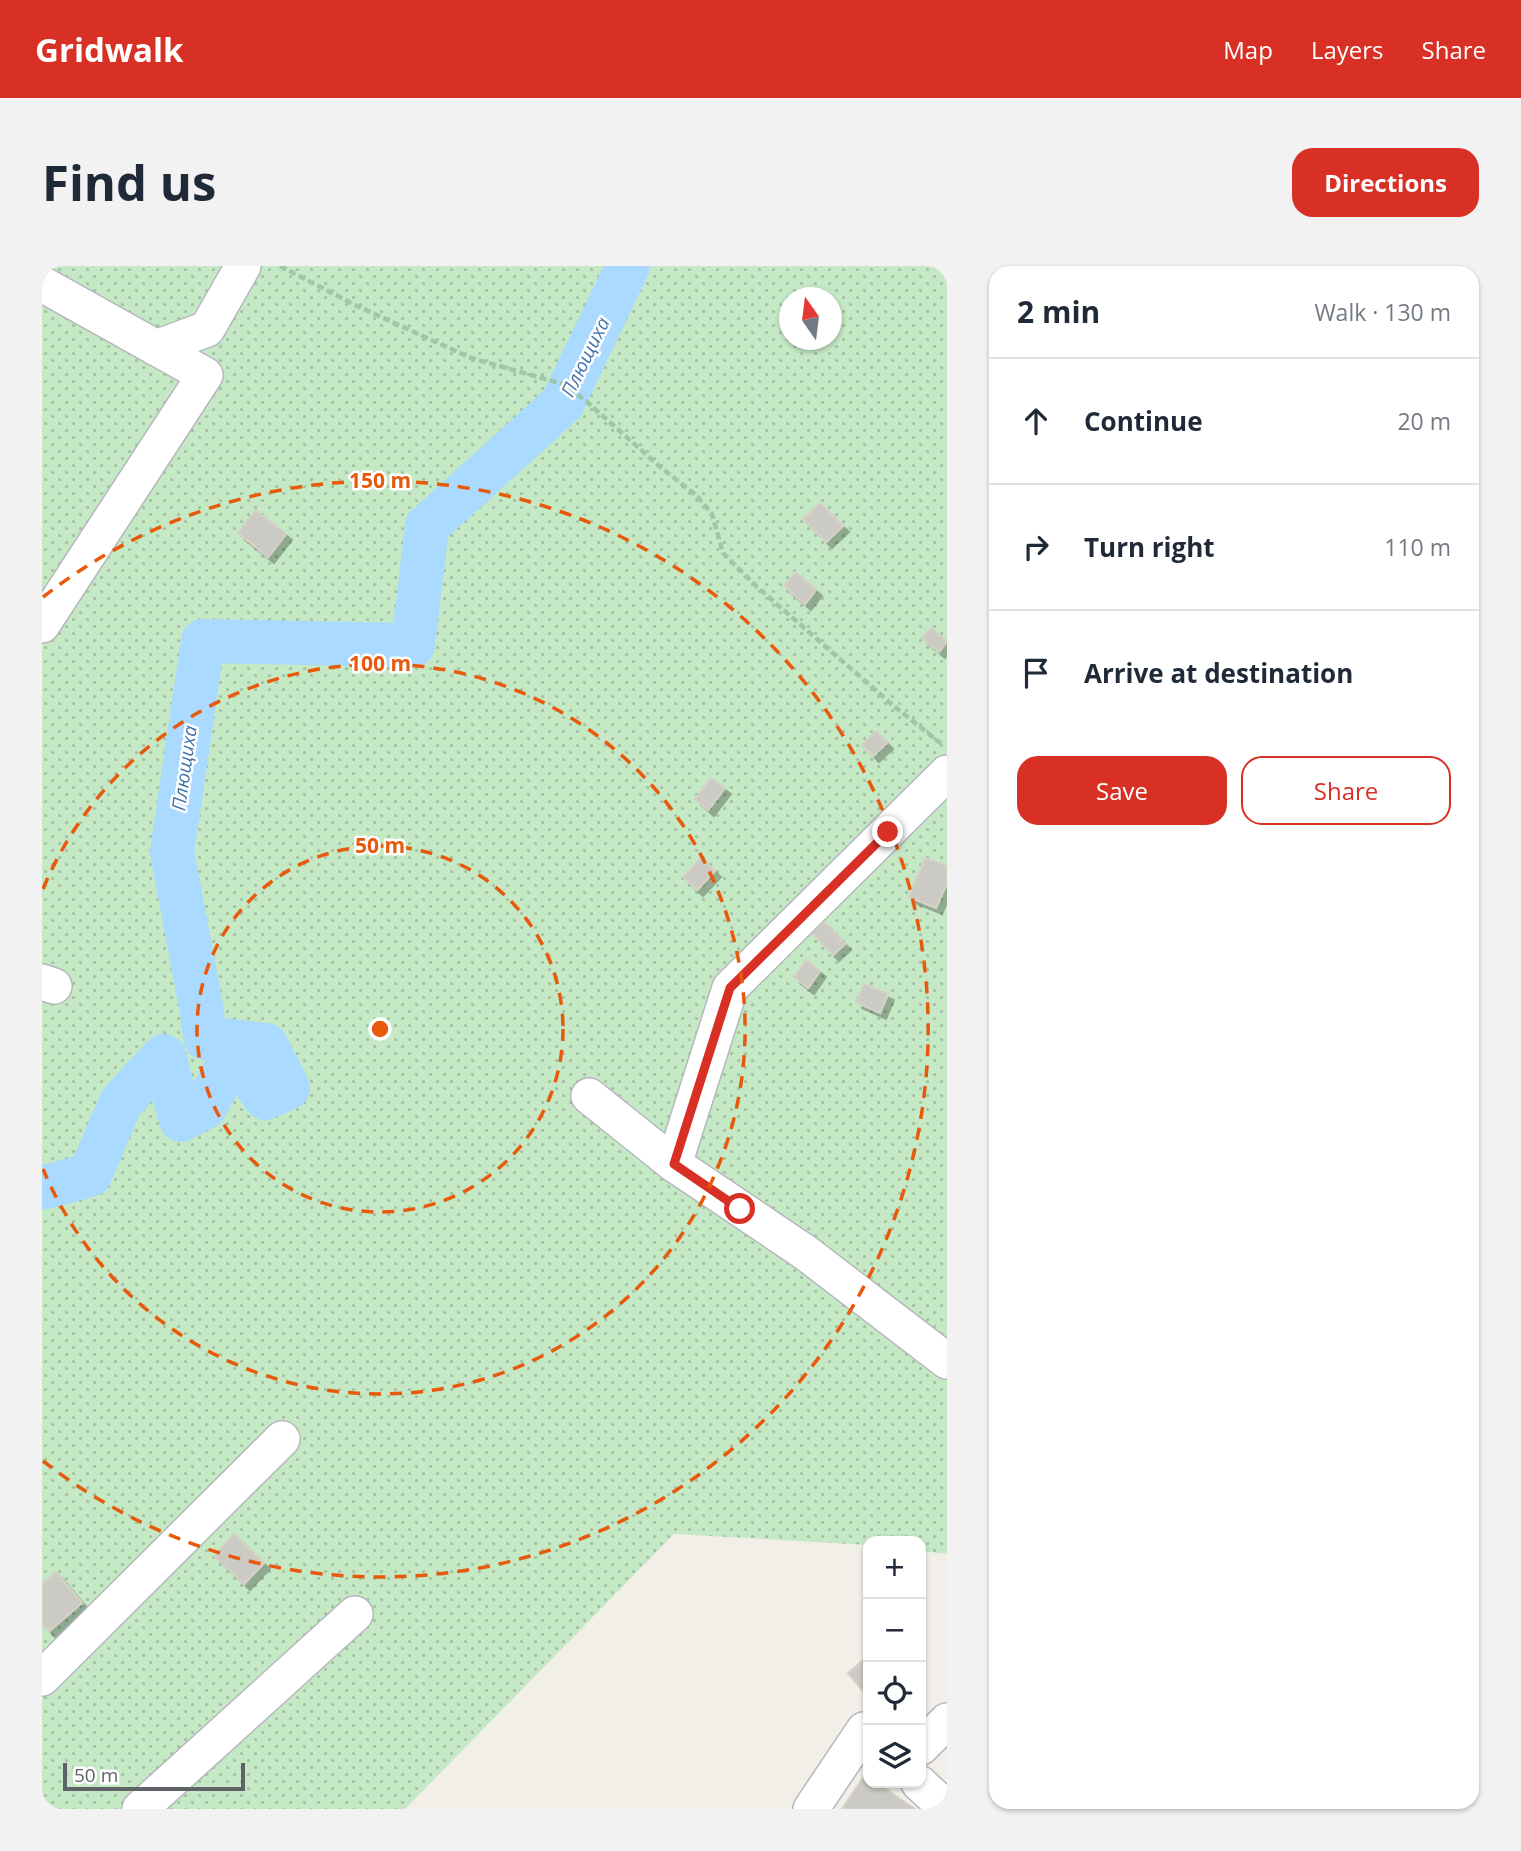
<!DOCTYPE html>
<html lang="en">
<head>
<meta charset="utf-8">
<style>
	:root { --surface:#fff; --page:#f2f2f3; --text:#1f2937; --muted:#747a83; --line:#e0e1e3; --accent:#d93025 }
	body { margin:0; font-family:"Open Sans",sans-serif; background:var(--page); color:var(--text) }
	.controls { position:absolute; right:21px; bottom:21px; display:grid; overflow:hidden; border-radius:14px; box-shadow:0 2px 5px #0004 }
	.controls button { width:63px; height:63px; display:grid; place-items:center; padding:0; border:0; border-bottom:2px solid var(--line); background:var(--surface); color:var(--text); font:35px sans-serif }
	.compass { position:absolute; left:737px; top:21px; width:63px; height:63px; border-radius:50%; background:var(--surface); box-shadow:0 2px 5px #0004; rotate:346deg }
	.scale { position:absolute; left:21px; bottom:18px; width:182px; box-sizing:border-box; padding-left:7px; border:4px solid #5f6368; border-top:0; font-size:19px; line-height:24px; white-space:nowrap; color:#5f6368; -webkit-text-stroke:5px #fff; paint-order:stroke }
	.stop { position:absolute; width:21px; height:21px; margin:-16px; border:5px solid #d93025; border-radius:50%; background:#fff }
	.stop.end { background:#d93025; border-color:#fff; box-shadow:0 2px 7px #0008 }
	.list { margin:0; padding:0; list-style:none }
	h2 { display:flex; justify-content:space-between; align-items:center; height:91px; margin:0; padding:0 28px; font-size:30px }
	h2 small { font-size:23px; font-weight:400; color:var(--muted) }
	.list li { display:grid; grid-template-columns:46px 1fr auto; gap:21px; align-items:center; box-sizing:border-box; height:126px; padding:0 28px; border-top:2px solid var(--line) }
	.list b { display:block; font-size:26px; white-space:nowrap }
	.list em { font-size:23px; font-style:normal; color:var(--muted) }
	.actions { display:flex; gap:14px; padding:21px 28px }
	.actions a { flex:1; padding:16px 0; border:2px solid var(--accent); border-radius:21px; text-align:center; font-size:24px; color:var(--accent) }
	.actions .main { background:var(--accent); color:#fff }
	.icon { flex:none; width:38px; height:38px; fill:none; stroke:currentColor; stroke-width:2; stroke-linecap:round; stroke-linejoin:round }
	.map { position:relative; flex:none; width:905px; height:1543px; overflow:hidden; border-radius:21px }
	header { display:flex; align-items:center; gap:42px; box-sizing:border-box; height:98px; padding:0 35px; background:var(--accent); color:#fff }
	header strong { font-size:33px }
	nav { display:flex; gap:38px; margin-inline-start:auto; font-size:24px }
	.intro { display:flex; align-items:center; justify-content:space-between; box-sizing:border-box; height:168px; padding:0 42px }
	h1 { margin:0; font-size:49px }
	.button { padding:18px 32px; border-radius:21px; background:var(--accent); color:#fff; font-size:24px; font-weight:700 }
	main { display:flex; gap:42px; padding:0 42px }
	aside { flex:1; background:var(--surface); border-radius:21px; box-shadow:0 2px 5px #0004 }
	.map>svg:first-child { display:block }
	.garden { fill:url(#garden-dots); fill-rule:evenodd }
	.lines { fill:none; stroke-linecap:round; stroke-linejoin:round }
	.river { stroke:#aadaff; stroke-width:44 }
	.building { fill:#cccac5; stroke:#d6d1c6; stroke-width:2; filter:url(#shadow) }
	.minor-casing { stroke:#b5b8bc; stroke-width:38 }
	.path { stroke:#9cc7a9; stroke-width:4.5; stroke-dasharray:7 3.5; stroke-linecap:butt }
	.minor { stroke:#fff; stroke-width:35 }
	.route { stroke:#d93025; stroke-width:9 }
	.ring { fill:none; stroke:#e8590c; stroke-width:3.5; stroke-dasharray:12 9 }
	.labels { text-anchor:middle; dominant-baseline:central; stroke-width:5; stroke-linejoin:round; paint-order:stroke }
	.water-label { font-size:19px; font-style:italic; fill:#4174aa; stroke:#fff }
	.centre { fill:#e8590c; stroke:#fff; stroke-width:3.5 }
	.ring-label { font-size:21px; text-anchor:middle; font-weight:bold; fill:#e8590c; stroke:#fff; stroke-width:5; stroke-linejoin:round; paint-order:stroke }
</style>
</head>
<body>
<header>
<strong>Gridwalk</strong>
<nav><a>Map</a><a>Layers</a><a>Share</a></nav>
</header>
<div class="intro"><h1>Find us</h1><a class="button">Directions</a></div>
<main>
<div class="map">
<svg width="905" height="1543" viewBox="0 0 905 1543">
	<defs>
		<pattern id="garden-dots" width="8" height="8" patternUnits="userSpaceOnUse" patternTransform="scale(1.75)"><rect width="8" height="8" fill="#c5e8c5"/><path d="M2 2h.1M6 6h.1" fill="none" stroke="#a3c0a4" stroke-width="1.8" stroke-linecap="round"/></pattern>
		<filter id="shadow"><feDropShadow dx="6" dy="6" stdDeviation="0" flood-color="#0004"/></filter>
	</defs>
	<rect width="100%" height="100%" fill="#f1efe8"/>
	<path class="garden" d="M 0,0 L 905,0 L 905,1288 L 879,1285 L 879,1275 L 826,1275 L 826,1279 L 632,1268 L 363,1543 L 0,1543 ZM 748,32 L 790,32 L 790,74 L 748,74 Z"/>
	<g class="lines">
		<polyline class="river" points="0,922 48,909 79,836 122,790 139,854 163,841 184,802 205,806 223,832 246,822 224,779 163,772 160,746 130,586 161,375 371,379 385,260 520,138 586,0"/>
	</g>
	<g class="building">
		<polygon points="778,237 801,260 784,276 761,253"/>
		<polygon points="214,244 244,268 226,291 196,267"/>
		<polygon points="753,306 774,324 763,338 742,320"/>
		<polygon points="889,362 905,375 897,386 880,372"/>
		<polygon points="834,465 845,477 831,490 820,479"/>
		<polygon points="669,512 683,522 666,544 653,533"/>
		<polygon points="659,592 673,605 655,624 641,611"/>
		<polygon points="883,592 905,600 905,617 894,642 867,631"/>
		<polygon points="782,656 803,678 791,689 770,667"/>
		<polygon points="764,694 778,705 766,722 752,711"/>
		<polygon points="822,718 846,728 838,747 814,736"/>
		<polygon points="192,1268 222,1297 202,1318 172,1290"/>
		<polygon points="14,1306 40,1337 7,1365 0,1357 0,1318"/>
		<polygon points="826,1390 826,1429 825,1430 806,1407"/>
		<polygon points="823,1509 826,1511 826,1517 835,1517 873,1543 800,1543"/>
	</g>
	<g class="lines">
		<defs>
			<g id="minor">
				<polyline points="0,18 163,109 0,359"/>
				<polyline points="114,82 165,63 201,0"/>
				<polyline points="0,716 12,720"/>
				<polyline points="547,830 632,898 764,987 905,1095"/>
				<polyline points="632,898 688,722 905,507"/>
				<polyline points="0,1412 240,1173"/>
				<polyline points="879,1481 905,1455"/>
				<polyline points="877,1517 905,1543"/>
				<polyline points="98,1543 313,1348"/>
				<polyline points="769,1543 822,1464 826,1467"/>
			</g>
		</defs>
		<use href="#minor" class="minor-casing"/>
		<polyline class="path" points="238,0 313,39 429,92 521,118 544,135 616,199 655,230 670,248 681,287 714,320 853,441 901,479"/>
		<use href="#minor" class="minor"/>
	</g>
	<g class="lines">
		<polyline class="route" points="698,943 632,898 688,722 846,566"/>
	</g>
	<g class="ring">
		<circle cx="338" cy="763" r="183"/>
		<path d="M1 623A365 365 0 1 1 1 903"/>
		<path d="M1 331A548 548 0 1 1 1 1195"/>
	</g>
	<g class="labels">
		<g class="water-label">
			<text transform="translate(543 91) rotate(-64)">Плющиха</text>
			<text transform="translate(142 502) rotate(-82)">Плющиха</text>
		</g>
	</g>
	<circle cx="338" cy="763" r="10" class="centre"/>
	<g class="ring-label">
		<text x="338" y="222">150 m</text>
		<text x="338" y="405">100 m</text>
		<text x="338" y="587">50 m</text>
	</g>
</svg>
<div class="controls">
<button>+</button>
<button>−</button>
<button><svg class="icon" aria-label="locate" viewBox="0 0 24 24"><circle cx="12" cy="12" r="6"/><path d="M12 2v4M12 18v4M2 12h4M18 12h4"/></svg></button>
<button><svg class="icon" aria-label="layers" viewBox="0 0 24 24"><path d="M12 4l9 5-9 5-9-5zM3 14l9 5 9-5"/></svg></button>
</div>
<svg class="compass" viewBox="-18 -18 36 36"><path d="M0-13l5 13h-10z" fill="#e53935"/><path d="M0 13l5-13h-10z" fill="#747a83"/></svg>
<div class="scale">50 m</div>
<div class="stop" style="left:698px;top:943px"></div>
<div class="stop end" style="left:846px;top:566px"></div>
</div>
<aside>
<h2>2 min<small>Walk · 130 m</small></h2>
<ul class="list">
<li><svg class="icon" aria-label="ahead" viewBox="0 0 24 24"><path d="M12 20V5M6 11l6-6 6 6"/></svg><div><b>Continue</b></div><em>20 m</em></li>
<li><svg class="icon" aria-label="right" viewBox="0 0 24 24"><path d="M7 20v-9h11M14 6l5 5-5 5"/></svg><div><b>Turn right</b></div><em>110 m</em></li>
<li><svg class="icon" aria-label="arrive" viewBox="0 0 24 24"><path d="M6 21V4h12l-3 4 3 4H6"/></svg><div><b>Arrive at destination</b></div></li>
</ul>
<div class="actions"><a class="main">Save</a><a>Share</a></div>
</aside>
</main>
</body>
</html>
